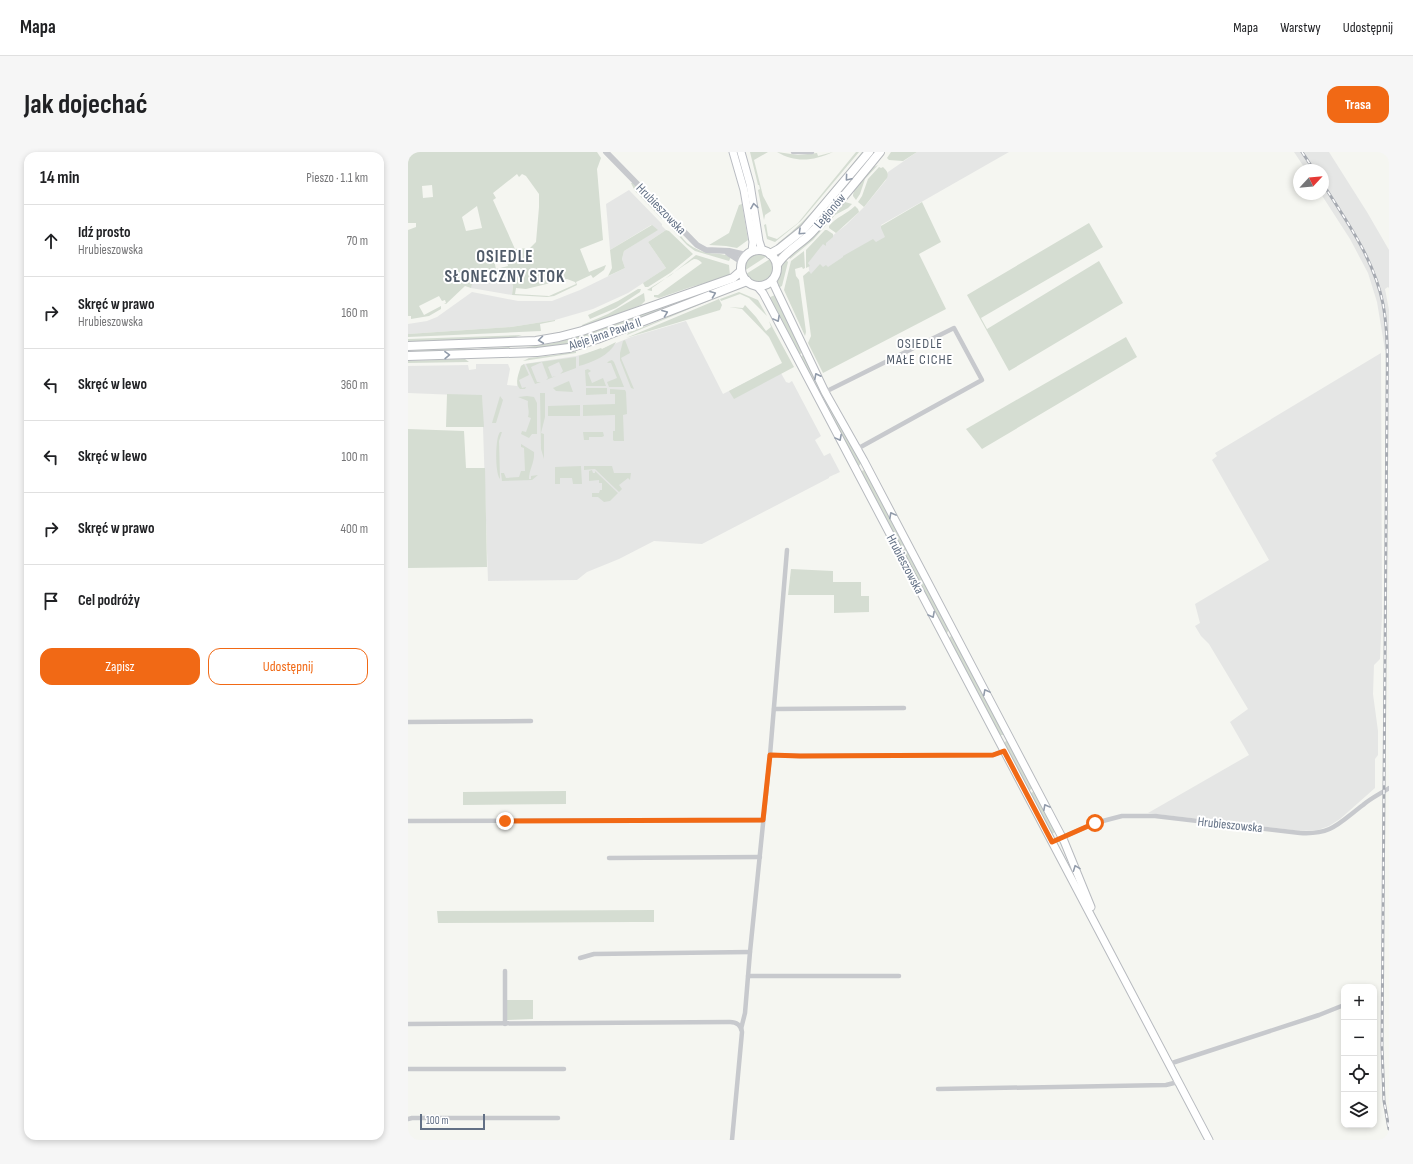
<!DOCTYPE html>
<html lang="pl">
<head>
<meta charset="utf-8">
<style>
	:root { --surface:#fff; --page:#f6f6f6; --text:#202124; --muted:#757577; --line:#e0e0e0; --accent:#f16915 }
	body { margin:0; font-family:"Sofia Sans Condensed",sans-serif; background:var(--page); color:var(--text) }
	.controls { position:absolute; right:12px; bottom:12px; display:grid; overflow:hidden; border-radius:8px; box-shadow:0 2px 6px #0003 }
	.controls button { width:36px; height:36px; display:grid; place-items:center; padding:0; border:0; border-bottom:1px solid var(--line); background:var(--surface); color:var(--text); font:20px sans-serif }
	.compass { position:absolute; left:885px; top:12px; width:36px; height:36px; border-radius:50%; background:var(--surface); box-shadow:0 2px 6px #0003; rotate:64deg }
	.scale { position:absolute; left:12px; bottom:10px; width:65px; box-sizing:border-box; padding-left:4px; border:2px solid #627085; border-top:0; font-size:11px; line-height:14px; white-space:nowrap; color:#627085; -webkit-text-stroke:3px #fff; paint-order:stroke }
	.stop { position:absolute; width:12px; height:12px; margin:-9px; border:3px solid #f16915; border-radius:50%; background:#fff }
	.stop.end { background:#f16915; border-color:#fff; box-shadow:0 1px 4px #0008 }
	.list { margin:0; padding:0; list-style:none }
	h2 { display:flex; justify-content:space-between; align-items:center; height:52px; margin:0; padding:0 16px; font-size:17px }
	h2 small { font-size:13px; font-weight:400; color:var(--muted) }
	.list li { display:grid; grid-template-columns:26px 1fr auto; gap:12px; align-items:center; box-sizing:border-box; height:72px; padding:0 16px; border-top:1px solid var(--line) }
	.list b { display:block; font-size:15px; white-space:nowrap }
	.list p { margin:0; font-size:13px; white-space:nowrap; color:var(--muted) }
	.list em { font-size:13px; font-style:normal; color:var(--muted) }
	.actions { display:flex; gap:8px; padding:12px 16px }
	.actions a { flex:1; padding:9px 0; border:1px solid var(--accent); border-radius:12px; text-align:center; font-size:14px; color:var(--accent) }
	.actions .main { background:var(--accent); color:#fff }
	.icon { flex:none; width:22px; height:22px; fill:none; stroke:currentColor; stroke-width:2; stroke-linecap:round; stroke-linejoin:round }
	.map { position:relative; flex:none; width:981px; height:988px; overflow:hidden; border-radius:12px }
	header { display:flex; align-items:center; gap:24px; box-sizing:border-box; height:56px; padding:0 20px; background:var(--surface); border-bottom:1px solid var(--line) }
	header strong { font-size:19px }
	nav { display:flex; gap:22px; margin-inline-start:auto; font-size:14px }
	.intro { display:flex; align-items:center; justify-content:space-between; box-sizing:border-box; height:96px; padding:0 24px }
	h1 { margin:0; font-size:28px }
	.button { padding:10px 18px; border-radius:12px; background:var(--accent); color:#fff; font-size:14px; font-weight:700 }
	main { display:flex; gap:24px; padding:0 24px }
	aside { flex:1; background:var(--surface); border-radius:12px; box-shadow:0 2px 6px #0003 }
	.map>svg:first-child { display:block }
	.built { fill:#e5e6e5 }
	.green { fill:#d5ddd2; fill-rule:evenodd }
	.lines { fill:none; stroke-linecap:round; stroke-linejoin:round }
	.secondary-casing { stroke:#b9bcc2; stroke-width:9 }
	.primary-casing { stroke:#b7babf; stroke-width:9 }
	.trunk-casing { stroke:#b6b9bd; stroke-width:10 }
	.minor { stroke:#c7c9cd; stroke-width:4.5 }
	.tertiary { stroke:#c7c9cd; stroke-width:6 }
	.secondary { stroke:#fff; stroke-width:7 }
	.primary { stroke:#fff; stroke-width:7 }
	.trunk { stroke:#fff; stroke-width:8 }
	.rail-casing { stroke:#a6aab1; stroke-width:3 }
	.rail { stroke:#fff; stroke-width:1.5; stroke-dasharray:4.5; stroke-linecap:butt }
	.oneway { stroke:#919baa }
	.route { stroke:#f16915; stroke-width:5 }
	.labels { text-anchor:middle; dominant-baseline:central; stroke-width:4; stroke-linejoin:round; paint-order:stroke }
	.street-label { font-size:13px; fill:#627085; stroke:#fff }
	.neighbourhood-label { font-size:14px; letter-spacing:1px; fill:#505b69; stroke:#fff }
	.district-label { font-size:17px; font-weight:bold; letter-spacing:1px; fill:#505b69; stroke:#fff }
</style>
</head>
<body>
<header>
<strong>Mapa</strong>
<nav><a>Mapa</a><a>Warstwy</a><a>Udostępnij</a></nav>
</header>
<div class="intro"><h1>Jak dojechać</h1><a class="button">Trasa</a></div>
<main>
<aside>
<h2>14 min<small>Pieszo · 1.1 km</small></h2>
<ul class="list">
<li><svg class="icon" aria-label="ahead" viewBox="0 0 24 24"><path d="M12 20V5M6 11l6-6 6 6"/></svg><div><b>Idź prosto</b><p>Hrubieszowska</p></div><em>70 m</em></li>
<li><svg class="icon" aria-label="right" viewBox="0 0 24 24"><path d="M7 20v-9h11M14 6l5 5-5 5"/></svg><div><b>Skręć w prawo</b><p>Hrubieszowska</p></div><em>160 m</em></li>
<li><svg class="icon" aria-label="left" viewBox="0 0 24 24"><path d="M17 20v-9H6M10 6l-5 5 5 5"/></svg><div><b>Skręć w lewo</b></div><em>360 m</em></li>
<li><svg class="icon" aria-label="left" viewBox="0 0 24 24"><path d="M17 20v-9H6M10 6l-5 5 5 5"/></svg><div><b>Skręć w lewo</b></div><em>100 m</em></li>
<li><svg class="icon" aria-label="right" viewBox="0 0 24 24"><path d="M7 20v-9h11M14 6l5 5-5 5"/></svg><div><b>Skręć w prawo</b></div><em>400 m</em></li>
<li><svg class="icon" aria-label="arrive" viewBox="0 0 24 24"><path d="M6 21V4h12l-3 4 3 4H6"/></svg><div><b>Cel podróży</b></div></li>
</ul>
<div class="actions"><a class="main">Zapisz</a><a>Udostępnij</a></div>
</aside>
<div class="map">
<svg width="981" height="988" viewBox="0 0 981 988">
	<rect width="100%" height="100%" fill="#f5f6f1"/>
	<g class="built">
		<polygon points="509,0 601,0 473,73 479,85 402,125 400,110 414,92 438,73 457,54 478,28 480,20"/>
		<polygon points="886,0 921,0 959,60 981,98 981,136 980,135 977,137 981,158 981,199 977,198 969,150 960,121 942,87 913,42 915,42 915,18 898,18"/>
		<polygon points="221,38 254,72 254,74 258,78 240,90 258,116 220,141 185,157 147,168 103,175 0,182 0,172 19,169 29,165 64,140 110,149 144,149 172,138 217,116 214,107 216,99 249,78 243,73 202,98 198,52"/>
		<polygon points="99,120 105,134 104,143 63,136 66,122 83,126"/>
		<polygon points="278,169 315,242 369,214 378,230 381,231 384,229 413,284 407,288 416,304 422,301 432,320 421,325 421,326 294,392 246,389 211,407 179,420 169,428 80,429 74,244 0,241 0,214 60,213 61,218 68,217 68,212 100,212 102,217 99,233 109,234 113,214 116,212 168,204 194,197 223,185"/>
		<polygon points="973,201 974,463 972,507 966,513 965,542 970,579 970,603 967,607 967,636 932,667 921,674 910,678 893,679 740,661 841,603 822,570 840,557 801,492 793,484 787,474 792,471 787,452 861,408 804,308 809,304 807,301"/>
	</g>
	<g class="green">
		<path d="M 0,0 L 189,0 L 193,6 L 189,17 L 195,88 L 172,97 L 181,120 L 198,113 L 196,118 L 185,126 L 183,123 L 168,130 L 169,133 L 146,144 L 139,145 L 104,143 L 105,134 L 99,120 L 83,126 L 67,122 L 63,136 L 57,134 L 38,152 L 36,152 L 38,151 L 37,148 L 34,149 L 31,144 L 11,154 L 16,163 L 33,154 L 33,157 L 21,164 L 3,167 L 3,164 L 0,164 L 0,78 L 8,75 L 8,71 L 0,71 ZM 109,22 L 111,25 L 114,22 L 118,24 L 131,42 L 131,55 L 128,90 L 122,96 L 107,97 L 85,48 L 88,46 L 85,41 ZM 24,33 L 25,45 L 15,46 L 14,34 ZM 69,54 L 74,76 L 58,79 L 54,65 ZM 98,106 L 100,114 L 88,117 L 86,108 ZM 159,127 L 167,130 L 168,132 L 141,144 L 107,142 L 108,136 L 118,137 Z"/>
		<polygon points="342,0 360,0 346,8 355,44 363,59 357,63 356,68 350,38 352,37 351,33 350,33"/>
		<path d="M 369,0 L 390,3 L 409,1 L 410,4 L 425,0 C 405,9 388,11 369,0 Z"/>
		<polygon points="448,0 451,0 393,69 367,90 359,87 356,73 358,72 360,84 369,87 390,71"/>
		<path d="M 454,0 L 458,0 L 405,63 L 372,94 L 370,91 C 403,66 428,32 454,0 Z"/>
		<polygon points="483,0 509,0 495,9 481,8 479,6"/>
		<path d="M 470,13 L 457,27 L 452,42 L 448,48 L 445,44 C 445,36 462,16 470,13 Z"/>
		<path d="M 471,15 L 473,16 L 475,15 C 479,19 481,21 479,26 L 456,55 L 450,50 L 454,44 L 460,27 Z"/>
		<polygon points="223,31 225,31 257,64 254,67 227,39"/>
		<polygon points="437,50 444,52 440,56 427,63 405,88 382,107 380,104 412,78"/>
		<polygon points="514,50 533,90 511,102 538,157 415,221 400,191 403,184 395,124 401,119 403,122 412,112 415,115 418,113 420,115 435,105 435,104 465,87 468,90 477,85 473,76 473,74"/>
		<polygon points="334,52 340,88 329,96 318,94 301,93 321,81 331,53"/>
		<path d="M 447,54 L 450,57 L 451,60 L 428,81 L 421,76 L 421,74 C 428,65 439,62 447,54 Z"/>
		<polygon points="681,71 695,95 573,166 579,177 691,109 715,151 601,219 559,143"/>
		<polygon points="244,73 250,78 216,99 214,107 217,116 200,124 204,116 202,98"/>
		<path d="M 263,76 C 270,79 274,86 279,91 C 283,94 288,97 293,99 C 303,103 313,100 323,105 L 321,109 L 287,99 L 279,93 Z"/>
		<polygon points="258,78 261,79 285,102 262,121 240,135 237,135 235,131 258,116 240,90"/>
		<polygon points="417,78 419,78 425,82 425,85 418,91 418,94 415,92 400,111 402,114 398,116 398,98"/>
		<polygon points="396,99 397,116 395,117 394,115 387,117 388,124 391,128 398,180 397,184 376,138 383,109"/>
		<path d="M 346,102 L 355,102 L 359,104 L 336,119 C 336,111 339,106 346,102 Z"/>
		<path d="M 288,103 L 321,113 L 322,124 L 283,135 L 251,146 L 246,145 L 246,143 L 250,143 L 294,111 C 292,109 290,107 286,107 C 283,108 250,132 244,136 L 244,139 L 239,138 L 263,123 Z"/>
		<path d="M 362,107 C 374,126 348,141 338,122 Z"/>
		<path d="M 377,107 L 380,110 L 374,134 L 370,136 C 367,128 372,113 377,107 Z"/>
		<polygon points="323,129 325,132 175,190 176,183 206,173 229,162"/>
		<polygon points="230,137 233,137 232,140 208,156 182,167 180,163 210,149"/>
		<polygon points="326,137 327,138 219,183 220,181 255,167 273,158"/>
		<polygon points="331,140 350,148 359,164 341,146 332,142 313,149 312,147"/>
		<polygon points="236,141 237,149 233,153 175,176 174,173 200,162"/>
		<polygon points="367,143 394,201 390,203 360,146"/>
		<polygon points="311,147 314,153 312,158 218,186"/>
		<polygon points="337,153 348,165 358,179 363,175 361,169 386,215 326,247 321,239 374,211 361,185 334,157 321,155 335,156"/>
		<polygon points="147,168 147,169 132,172 133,179 0,185 0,182 103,175"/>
		<polygon points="114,183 101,187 0,192 0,187"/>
		<polygon points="172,184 170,191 114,198 120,195 146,191"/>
		<polygon points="718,185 729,205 574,297 558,277"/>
		<polygon points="217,188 222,201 213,206 226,237 223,236 212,208 212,201 215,189"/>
		<path d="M 208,190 C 201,204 185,210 171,214 L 171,204 L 193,196 L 194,197 Z"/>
		<polygon points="101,195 106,198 0,201 0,199 43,196 69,197"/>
		<polygon points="168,199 168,201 115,209 121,206 147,203"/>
		<polygon points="395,203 422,256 453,311 451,314 450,314 391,206"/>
		<polygon points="168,205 168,216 152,222 155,219 151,210 140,215 144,225 148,224 138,228 140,226 134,210 123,215 129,230 133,230 127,232 118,212"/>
		<polygon points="57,207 61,210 0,211 0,209"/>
		<polygon points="204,208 206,210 216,235 201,235 199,230 209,226 203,211 199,211 201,209"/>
		<path d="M 116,212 L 121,223 L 111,228 L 114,236 L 118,235 L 117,237 L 112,237 C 106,231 111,221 113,214 Z"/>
		<polygon points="180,217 183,219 180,221 184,231 195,226 198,234 178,234 177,218"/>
		<polygon points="161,229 165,240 148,239 145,236"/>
		<polygon points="178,236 199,236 199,242 178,243"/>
		<polygon points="202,237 217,238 218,240 219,262 215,263 216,289 206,289 205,288 205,279 207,279 207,263 175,264 175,253 207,252 207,242 202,242"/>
		<polygon points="132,241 137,241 137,265 133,281 136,282 136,307 133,297"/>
		<polygon points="39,242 74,243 76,275 38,275"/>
		<polygon points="92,244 95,248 88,271 84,271"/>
		<path d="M 119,244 L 126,245 L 129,251 L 129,282 L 124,282 L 121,286 L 113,282 L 114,279 L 118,280 L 123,266 L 120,265 C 122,259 119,254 120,249 L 110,245 Z"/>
		<polygon points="172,253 172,264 140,264 140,254"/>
		<polygon points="0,277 56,279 58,316 77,316 79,415 0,416"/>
		<path d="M 92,280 L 94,280 L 91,289 L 92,327 C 87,321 87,286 92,280 Z"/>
		<polygon points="175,280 195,280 196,284 194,285 181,285 181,288 176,288"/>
		<path d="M 113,292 L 126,300 C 127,310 121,318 121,327 L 123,327 L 123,324 L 130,323 L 124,328 L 94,329 L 93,321 L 96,321 L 98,326 L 111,325 L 113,319 L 117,319 L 116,296 L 113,295 Z"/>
		<polygon points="173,314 174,332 165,332 164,326 152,326 152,332 147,332 147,315"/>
		<polygon points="176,314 204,314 206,321 223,321 222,328 220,326 211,333 214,337 211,340 187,317 176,318"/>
		<polygon points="184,318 185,321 187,321 187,319 210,341 202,349 196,350 190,345 184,345 184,341 191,341 192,338 194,338 194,331 191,331 191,328 181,329 181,319"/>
		<polygon points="455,318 458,320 541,477 539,481 538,481 453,321"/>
		<polygon points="383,417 425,419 425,430 453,430 453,444 461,444 461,460 426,461 426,443 380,443"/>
		<polygon points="543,484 545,485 596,583 591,583 540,487"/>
		<polygon points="598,589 600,589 625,636 620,639 595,593"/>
		<polygon points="158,639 158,652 55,653 55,640"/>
		<polygon points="627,639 647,678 646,681 643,682 621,642"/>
		<polygon points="246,758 246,770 226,770 30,771 29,759"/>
		<polygon points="99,848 125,848 125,867 99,868"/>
	</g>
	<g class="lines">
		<defs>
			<g id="secondary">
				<polyline points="325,0 336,38 345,90 344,99"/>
				<polyline points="333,0 342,32 351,89 354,98"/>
			</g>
			<g id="primary">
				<polyline points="364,128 367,135 417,240 456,309 656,689 683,755"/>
				<polyline points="349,134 355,141 801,988"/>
			</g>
			<g id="trunk">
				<circle cx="351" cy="116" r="18"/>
				<polyline points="362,102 371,97 396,77 461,0"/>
				<path d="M 369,113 C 377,99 393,92 404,80 C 428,55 450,27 472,0"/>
				<polyline points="0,194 128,189 151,185 174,179 325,126 333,119"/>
				<polyline points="0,204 129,200 161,196 189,187 339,129"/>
			</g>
		</defs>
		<use href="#secondary" class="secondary-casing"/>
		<use href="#primary" class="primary-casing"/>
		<use href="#trunk" class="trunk-casing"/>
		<g class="minor">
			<polyline points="385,0 404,0"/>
			<polyline points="417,240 546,176 574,228 449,297"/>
			<polyline points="366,557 496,556"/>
			<polyline points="0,570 123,569"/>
			<polyline points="362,603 392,604 585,603 596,599"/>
			<polyline points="0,669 355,668"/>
			<path d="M 644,690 L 687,671 L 714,664 L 747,664 L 892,681 C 924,683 931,671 955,653 C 963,646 972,642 981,636"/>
			<polyline points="201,706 352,705"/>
			<polyline points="172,806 186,802 342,800"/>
			<polyline points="97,819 97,872"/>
			<polyline points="340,824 491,824"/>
			<path d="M 0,872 L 322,870 C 328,870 333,873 334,880 L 324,988"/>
			<polyline points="333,877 337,861 342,800 362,603 379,398"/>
			<polyline points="761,912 911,863 936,853"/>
			<polyline points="0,917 156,917"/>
			<polyline points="530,937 758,933 770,930"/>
			<polyline points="0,967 4,966 150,966"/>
		</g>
		<g class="tertiary">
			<polyline points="198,0 289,93 298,98 321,99 338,103"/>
			<polyline points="320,101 334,110"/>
		</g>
		<use href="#secondary" class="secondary"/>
		<use href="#primary" class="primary"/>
		<use href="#trunk" class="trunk"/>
		<defs>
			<g id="rail">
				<polyline points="894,0 906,18"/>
				<path d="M 915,32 C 939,70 966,107 975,152 C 981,184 979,217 979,250 L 974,895 L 976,949 L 981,977"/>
			</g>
		</defs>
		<use href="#rail" class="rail-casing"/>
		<use href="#rail" class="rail"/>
	</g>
	<defs><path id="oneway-chevron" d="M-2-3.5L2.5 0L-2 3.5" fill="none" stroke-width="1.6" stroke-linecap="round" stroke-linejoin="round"/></defs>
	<g class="oneway">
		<use href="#oneway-chevron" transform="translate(440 26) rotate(130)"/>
		<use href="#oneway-chevron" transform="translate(346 54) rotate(-99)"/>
		<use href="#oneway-chevron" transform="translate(393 80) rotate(137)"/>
		<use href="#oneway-chevron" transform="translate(305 142) rotate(-21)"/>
		<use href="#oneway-chevron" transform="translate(257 161) rotate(-21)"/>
		<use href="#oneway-chevron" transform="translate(369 167) rotate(62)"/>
		<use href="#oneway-chevron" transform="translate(133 188) rotate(173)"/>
		<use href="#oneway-chevron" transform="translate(39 203) rotate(-1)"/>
		<use href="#oneway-chevron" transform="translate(409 224) rotate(-117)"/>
		<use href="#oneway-chevron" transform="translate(431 286) rotate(62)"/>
		<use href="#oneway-chevron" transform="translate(484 363) rotate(-118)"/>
		<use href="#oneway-chevron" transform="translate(524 463) rotate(62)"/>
		<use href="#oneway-chevron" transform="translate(578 540) rotate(-118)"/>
		<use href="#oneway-chevron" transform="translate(638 655) rotate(-118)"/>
		<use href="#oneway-chevron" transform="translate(668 716) rotate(-111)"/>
	</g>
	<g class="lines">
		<polyline class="route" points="97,669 355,668 362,603 392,604 585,603 596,599 644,690 687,671"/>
	</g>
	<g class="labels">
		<g class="street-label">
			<text transform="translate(253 57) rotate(46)">Hrubieszowska</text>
			<text transform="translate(422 59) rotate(-50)">Legionów</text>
			<text transform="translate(197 182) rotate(-19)">Aleje Jana Pawła II</text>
			<text transform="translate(497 412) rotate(62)">Hrubieszowska</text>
			<text transform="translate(822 673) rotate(6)">Hrubieszowska</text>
		</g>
		<g class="neighbourhood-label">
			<text x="512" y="191">OSIEDLE<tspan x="512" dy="16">MAŁE CICHE</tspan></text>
		</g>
		<g class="district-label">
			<text x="97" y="105">OSIEDLE<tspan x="97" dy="20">SŁONECZNY STOK</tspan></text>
		</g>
	</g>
</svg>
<div class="controls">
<button>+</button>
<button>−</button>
<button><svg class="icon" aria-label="locate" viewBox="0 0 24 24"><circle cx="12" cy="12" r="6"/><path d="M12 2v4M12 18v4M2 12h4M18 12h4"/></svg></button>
<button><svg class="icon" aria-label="layers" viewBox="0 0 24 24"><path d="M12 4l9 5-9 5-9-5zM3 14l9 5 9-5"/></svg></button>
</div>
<svg class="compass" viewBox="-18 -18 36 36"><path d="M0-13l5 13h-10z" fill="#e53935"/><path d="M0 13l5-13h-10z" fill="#757577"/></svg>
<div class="scale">100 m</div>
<div class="stop" style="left:687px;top:671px"></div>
<div class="stop end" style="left:97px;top:669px"></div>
</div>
</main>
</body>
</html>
